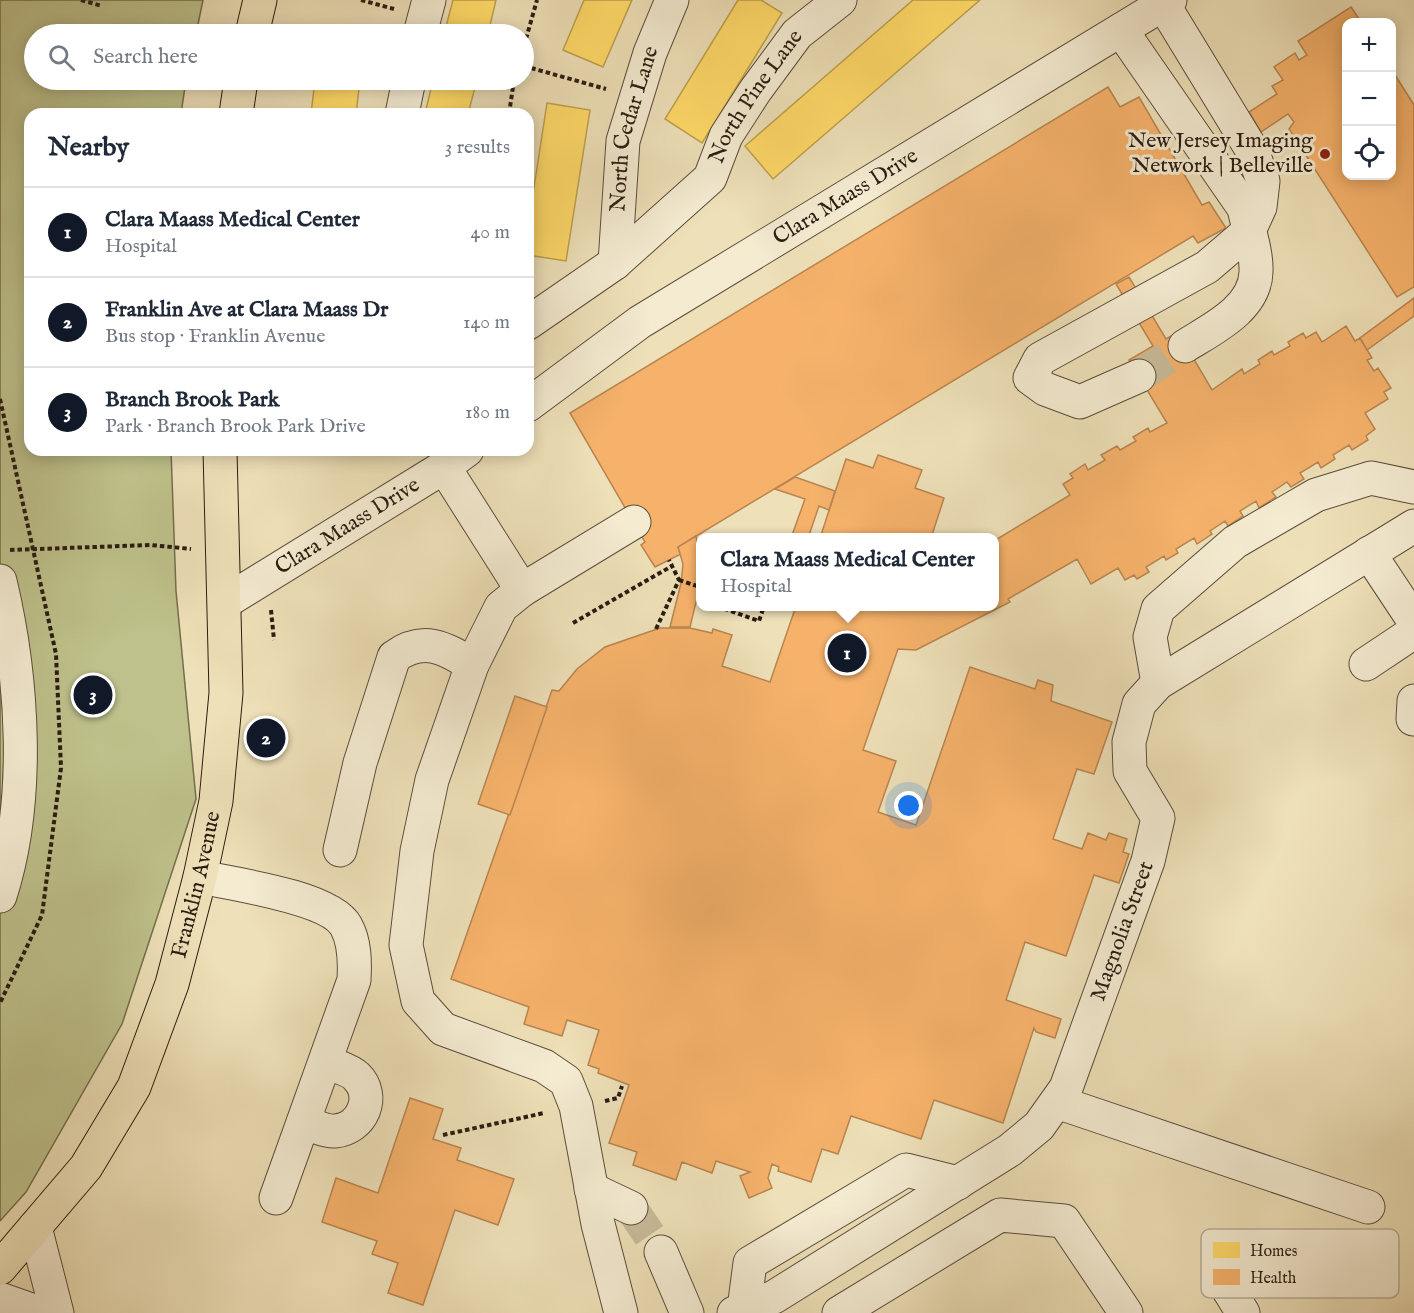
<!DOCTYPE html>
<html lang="en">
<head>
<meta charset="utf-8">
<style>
	:root { --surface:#fff; --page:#f2f2f3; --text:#1f2937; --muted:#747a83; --line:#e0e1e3; --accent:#111827 }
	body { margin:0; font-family:"IM FELL English",serif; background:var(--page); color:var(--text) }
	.controls { position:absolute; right:18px; top:18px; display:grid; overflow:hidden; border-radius:12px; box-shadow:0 3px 15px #0003 }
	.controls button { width:54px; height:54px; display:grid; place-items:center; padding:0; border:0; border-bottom:2px solid var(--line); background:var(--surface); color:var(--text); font:30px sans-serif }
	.you { position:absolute; left:909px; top:806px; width:21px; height:21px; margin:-15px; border:4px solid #fff; border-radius:50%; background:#1a73e8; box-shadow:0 0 0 9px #1a73e833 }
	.badge { display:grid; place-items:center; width:39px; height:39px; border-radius:50%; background:var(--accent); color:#fff; font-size:20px; font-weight:700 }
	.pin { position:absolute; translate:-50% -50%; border:3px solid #fff; box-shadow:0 2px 6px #0006 }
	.popup { position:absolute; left:696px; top:533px; width:303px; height:78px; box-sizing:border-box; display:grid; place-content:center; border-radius:12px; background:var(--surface); filter:drop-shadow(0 2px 4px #0005); font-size:20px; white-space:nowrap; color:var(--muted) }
	.popup b { font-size:22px; color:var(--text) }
	.popup::after { content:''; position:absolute; left:50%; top:100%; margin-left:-12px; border:12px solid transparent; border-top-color:var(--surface) }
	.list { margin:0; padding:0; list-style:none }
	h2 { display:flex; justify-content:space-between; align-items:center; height:78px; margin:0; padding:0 24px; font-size:26px }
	h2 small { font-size:20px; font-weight:400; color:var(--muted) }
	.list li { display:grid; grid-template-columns:39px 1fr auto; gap:18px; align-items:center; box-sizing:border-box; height:90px; padding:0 24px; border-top:2px solid var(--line) }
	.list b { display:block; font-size:22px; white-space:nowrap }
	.list p { margin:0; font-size:20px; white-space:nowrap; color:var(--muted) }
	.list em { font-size:20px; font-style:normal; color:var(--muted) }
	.icon { flex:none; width:33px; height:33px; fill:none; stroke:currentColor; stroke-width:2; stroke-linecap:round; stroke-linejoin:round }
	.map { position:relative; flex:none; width:1414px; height:1313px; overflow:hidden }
	.search { position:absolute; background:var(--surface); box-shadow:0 3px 15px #0003; left:24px; top:24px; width:510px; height:66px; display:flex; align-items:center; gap:15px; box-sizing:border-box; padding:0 21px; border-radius:33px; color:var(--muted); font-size:22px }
	.panel { position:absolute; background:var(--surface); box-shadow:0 3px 15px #0003; left:24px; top:108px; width:510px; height:348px; border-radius:18px }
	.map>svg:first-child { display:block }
	.green { fill:#bec18b; stroke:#746e4e; stroke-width:1.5 }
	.homes { fill:#ffd966; stroke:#bfa04d; stroke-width:1.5 }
	.health { fill:#f6b26b; stroke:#b98550; stroke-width:1.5 }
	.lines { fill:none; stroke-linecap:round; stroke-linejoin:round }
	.minor-tunnel { stroke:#c7b997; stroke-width:33; stroke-dasharray:33 16; stroke-linecap:butt }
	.minor-casing { stroke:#5b4d3c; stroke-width:35 }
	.major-casing { stroke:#2a1c12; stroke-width:35 }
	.path { stroke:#2a1c12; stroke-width:4; stroke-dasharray:4.5 3; stroke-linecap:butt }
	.minor { stroke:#f4ebd1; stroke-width:33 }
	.major { stroke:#eee0b8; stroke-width:33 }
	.poi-dot { fill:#8f2418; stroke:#f4ebd1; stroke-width:2 }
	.labels { text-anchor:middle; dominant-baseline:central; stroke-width:6; stroke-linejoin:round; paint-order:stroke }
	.street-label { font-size:22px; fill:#2a1c12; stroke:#f4ebd1 }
	.poi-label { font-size:22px; fill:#2a1c12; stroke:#f4ebd1; text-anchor:end }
	.key { fill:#f4ebd1; stroke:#b7ad98; stroke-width:1.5 }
	.key-label { font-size:16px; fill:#2a1c12 }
</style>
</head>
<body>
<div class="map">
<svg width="1414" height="1313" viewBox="0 0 1414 1313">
	<rect width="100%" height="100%" fill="#eee0b8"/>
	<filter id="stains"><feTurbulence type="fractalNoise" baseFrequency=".00333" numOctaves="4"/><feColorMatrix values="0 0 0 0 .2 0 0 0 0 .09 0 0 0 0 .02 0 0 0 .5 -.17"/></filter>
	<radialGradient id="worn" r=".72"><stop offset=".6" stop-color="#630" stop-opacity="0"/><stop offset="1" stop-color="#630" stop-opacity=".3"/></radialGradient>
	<polygon class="green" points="0,0 203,0 196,34 34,34 34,80 186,80 181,114 30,114 30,450 171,450 176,591 196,799 122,1024 26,1192 0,1221"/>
	<g class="homes">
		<polygon points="453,0 496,0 488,34 444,34"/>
		<polygon points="584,0 632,0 603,67 563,50"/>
		<polygon points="738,0 761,0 782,13 702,143 665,119"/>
		<polygon points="913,0 980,0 773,179 745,146"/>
		<polygon points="315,80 360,80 356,114 311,114"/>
		<polygon points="433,80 477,80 468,114 425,114"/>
		<polygon points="547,103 590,110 566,261 528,255 528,226"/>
	</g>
	<g class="health">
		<polygon points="1351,7 1361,22 1346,22 1346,176 1392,176 1392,70 1414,105 1414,287 1397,297 1289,129 1294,122 1288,114 1261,132 1249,112 1277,94 1272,86 1283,80 1274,67 1295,53 1299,60 1307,55 1298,41"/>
		<polygon points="1108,87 1120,107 1139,97 1202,205 1209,202 1226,228 1198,243 1193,236 678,547 681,554 655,567 641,545 645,542 570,413"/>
		<polygon points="1129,277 1166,339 1178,332 1212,390 1242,369 1244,374 1260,364 1258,360 1272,351 1274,355 1290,346 1288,342 1303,333 1306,338 1316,332 1322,342 1346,326 1355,341 1360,338 1372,358 1367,360 1374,371 1378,368 1391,388 1384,392 1388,399 1365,413 1375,429 1366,436 1368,440 1352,450 1349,445 1333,455 1335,459 1321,468 1318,462 1300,473 1304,479 1291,487 1287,482 1272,492 1276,497 1259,508 1256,501 1240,511 1243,516 1228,526 1225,521 1210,531 1212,534 1197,544 1194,538 1176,549 1178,553 1166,560 1164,556 1146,567 1149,572 1137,579 1134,575 1125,580 1118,568 1091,584 1077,559 1008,599 1010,602 916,650 898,649 863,750 896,761 878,812 916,825 970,667 1035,689 1038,680 1053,685 1051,701 1112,722 1094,774 1077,769 1053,839 1082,849 1088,833 1106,840 1109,833 1127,839 1123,852 1129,854 1119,883 1094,875 1066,956 1025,942 1006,1000 1061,1019 1055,1038 1036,1032 1034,1028 1003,1123 934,1100 921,1139 851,1116 838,1154 822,1149 811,1182 778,1171 779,1167 772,1164 768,1178 772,1188 749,1198 740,1176 750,1172 716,1161 712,1173 682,1162 676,1180 633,1165 637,1152 609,1143 629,1085 598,1073 599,1069 588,1065 599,1030 567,1020 562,1036 524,1024 529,1007 451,979 552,690 559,691 577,669 605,647 660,628 690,628 712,633 713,629 732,635 722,666 770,682 796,606 994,606 994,541 1070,495 1063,484 1073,478 1070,474 1085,464 1088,470 1105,460 1101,455 1117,446 1120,450 1136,441 1133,437 1148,428 1150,432 1167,423 1129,360 1153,346 1116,284"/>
		<polygon points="1414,298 1414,316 1367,350 1360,338"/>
		<polygon points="878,455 922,470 915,488 944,498 931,538 820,538 846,459 873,468"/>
		<polygon points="795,477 835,491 829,510 819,506 808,538 791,538 805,499 775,489"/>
		<polygon points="696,536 700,557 700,586 690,627 670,627 681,583 683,564 678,547"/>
		<polygon points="515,696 547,707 510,815 478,804"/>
		<polygon points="410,1098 443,1109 433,1139 461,1148 457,1160 514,1179 498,1225 455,1210 423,1305 388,1293 398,1263 372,1254 377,1241 322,1222 336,1178 378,1193"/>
	</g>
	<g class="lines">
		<g class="minor-tunnel">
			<polyline points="1139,376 1185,346"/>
			<polyline points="631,1208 661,1252"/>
		</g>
		<defs>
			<g id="minor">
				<path d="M 1121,30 L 1244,208 C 1248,228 1257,252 1256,272 C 1255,309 1212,329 1185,346"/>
				<polyline points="420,34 429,0"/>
				<polyline points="402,114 409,80"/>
				<path id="s1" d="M 615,263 L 623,141 L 650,53 L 672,0"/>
				<path id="s2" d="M 528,323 L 615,263 L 710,178 L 726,136 L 755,91 L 797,34 L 840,0"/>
				<polyline points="1139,376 1080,402 1045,389 1030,378 1040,359 1207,267 1249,231 1260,207 1263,181 1252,150 1163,4"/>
				<path id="s3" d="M 528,405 L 640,322 L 1170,0"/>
				<polyline points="444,467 522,590 501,607 472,665 432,780 417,851 406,945 418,1001 443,1029 544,1066 566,1081 576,1106 598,1224 621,1313"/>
				<polyline points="1369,553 1414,621"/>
				<path d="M 0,581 C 23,678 31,800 0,896"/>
				<polyline points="522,590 634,522"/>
				<path id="s4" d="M 225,602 L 444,467 L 467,450"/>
				<polyline points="1366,664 1414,632"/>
				<polyline points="1158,683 1150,637 1158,609 1235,542 1316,495 1371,478 1414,487"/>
				<polyline points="1413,719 1414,701"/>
				<path d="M 340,850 L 360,763 L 394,657 C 423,636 444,647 472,665"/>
				<path d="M 200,877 C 233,884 330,897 346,926 C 355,942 355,962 354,980 L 276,1198"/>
				<polyline points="1057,1102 1368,1207"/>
				<path d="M 303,1123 C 313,1125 326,1132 335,1131 C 362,1129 377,1096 356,1076 C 350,1070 335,1066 327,1062"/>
				<polyline points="591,1189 631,1208"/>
				<polyline points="35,1227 57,1313"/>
				<polyline points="661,1252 687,1313"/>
				<polyline points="1220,1276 1243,1313"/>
				<polyline points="0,1299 40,1313"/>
				<polyline points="744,1309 750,1263 906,1170 958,1183"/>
				<path id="s5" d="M 734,1313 L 774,1297 L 1010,1150 L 1039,1126 L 1066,1088 L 1148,861 L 1158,818 L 1130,771 L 1129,742 L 1139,704 L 1158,683 L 1414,526"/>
				<polyline points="839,1313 1000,1215 1064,1221 1126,1313"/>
			</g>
			<g id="major">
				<polyline points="252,34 260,0"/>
				<polyline points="236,114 241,80"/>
				<path id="s6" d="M 0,1268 L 86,1167 L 134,1087 L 172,984 L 200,877 L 216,801 L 226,693 L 220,450"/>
			</g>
		</defs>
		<use href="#minor" class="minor-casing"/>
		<use href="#major" class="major-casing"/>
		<g class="path">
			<polyline points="81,0 102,6"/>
			<polyline points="361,0 394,9"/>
			<polyline points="524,46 537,0"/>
			<polyline points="524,66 606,89"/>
			<polyline points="509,114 514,80"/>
			<polyline points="0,399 56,654 61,768 42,915 0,1003"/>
			<polyline points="10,550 151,545 191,549"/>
			<polyline points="679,580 700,587"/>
			<polyline points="717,606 759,621 764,606"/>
			<polyline points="271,610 274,640"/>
			<polyline points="573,623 672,566"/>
			<polyline points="656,629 679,580 669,560"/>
			<polyline points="605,1101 618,1098 622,1086"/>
			<polyline points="443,1135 544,1113"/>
		</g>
		<use href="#minor" class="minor"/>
		<use href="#major" class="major"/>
	</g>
	<circle class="poi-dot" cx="1325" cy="154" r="6"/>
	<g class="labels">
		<g class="street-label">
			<text stroke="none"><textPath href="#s2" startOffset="327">North Pine Lane</textPath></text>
			<text stroke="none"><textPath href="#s1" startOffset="136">North Cedar Lane</textPath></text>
			<text stroke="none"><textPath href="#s3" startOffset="380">Clara Maass Drive</textPath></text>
			<text stroke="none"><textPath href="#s4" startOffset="144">Clara Maass Drive</textPath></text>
			<text stroke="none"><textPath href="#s6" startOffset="438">Franklin Avenue</textPath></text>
			<text stroke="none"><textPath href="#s5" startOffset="572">Magnolia Street</textPath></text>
		</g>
		<g class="poi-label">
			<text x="1313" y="141">New Jersey Imaging<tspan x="1313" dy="25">Network | Belleville</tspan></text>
		</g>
	</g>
	<rect x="1201" y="1229" width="198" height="69" rx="9" class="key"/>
	<rect x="1213" y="1242" width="27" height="16" fill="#ffd966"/>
	<rect x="1213" y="1269" width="27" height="16" fill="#f6b26b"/>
	<g class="key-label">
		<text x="1250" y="1256">Homes</text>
		<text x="1250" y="1283">Health</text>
	</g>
	<rect width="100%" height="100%" filter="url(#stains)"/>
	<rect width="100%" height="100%" fill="url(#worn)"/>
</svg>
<div class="controls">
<button>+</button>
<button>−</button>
<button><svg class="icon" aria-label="locate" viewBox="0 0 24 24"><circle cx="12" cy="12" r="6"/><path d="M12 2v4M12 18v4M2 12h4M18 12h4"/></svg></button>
</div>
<div class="you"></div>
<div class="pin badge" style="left:847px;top:653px">1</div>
<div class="popup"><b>Clara Maass Medical Center</b>Hospital</div>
<div class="pin badge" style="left:266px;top:738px">2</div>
<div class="pin badge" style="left:93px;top:695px">3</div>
<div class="search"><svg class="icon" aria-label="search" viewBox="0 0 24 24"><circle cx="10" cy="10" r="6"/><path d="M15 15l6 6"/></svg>Search here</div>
<section class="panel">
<h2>Nearby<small>3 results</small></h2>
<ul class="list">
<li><span class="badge">1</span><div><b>Clara Maass Medical Center</b><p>Hospital</p></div><em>40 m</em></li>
<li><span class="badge">2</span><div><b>Franklin Ave at Clara Maass Dr</b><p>Bus stop · Franklin Avenue</p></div><em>140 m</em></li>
<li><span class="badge">3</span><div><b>Branch Brook Park</b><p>Park · Branch Brook Park Drive</p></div><em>180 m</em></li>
</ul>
</section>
</div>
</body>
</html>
